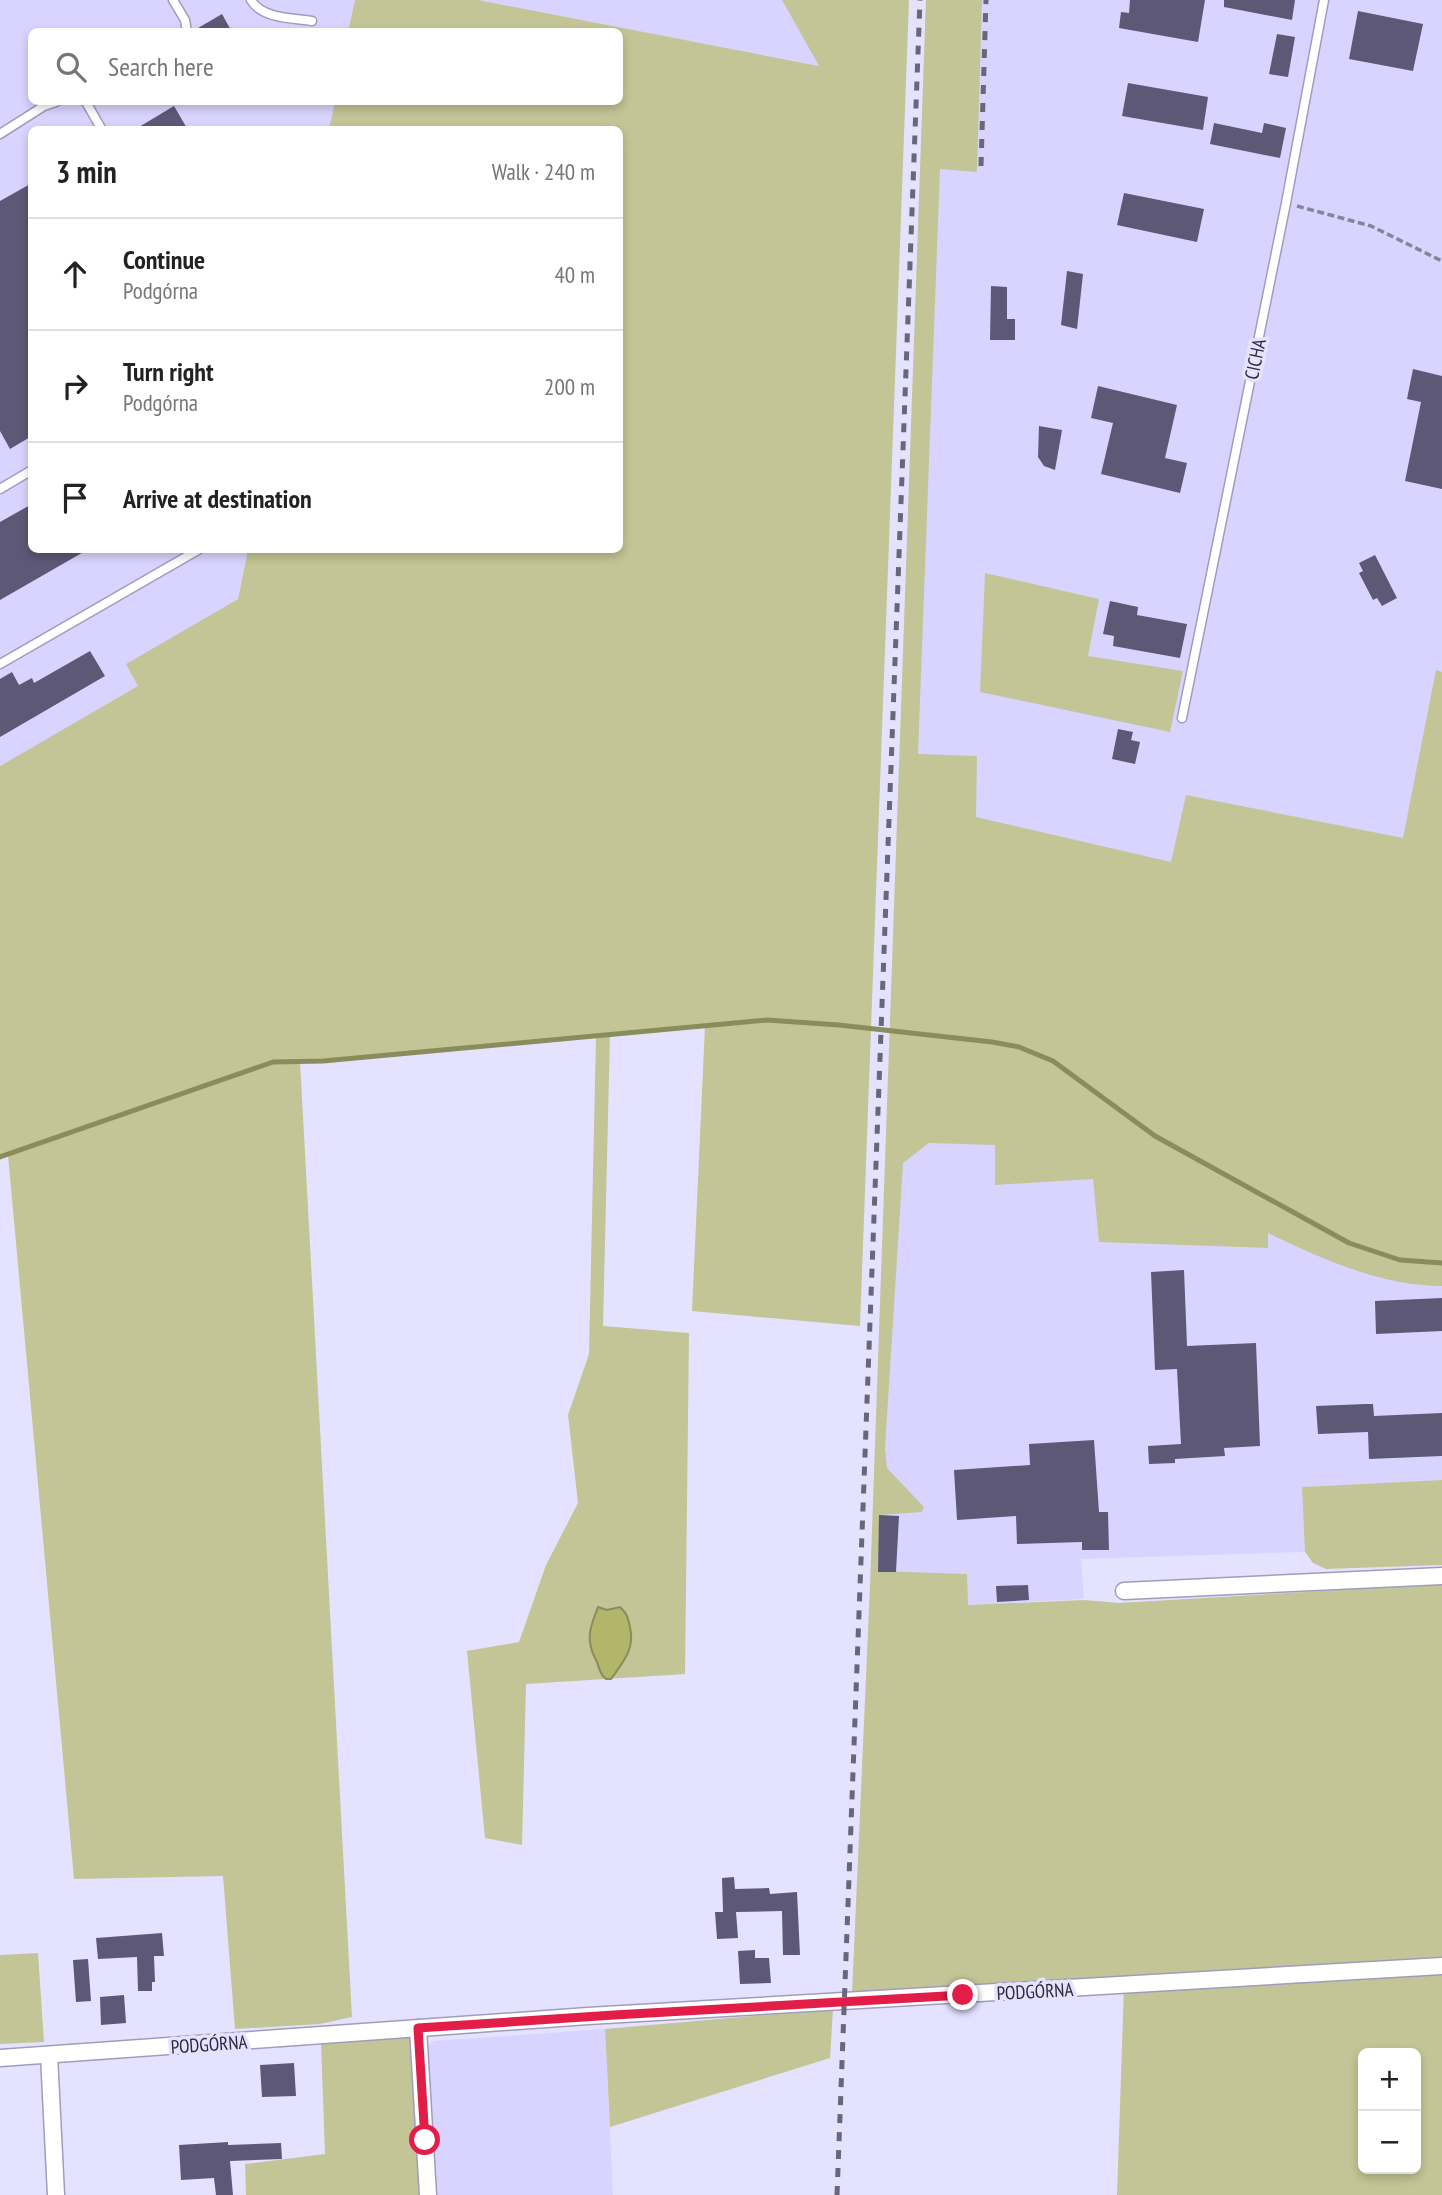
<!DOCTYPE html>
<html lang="en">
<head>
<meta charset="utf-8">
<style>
	:root { --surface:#fff; --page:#f6f6f6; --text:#222; --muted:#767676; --line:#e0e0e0 }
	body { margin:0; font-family:"PT Sans Narrow",sans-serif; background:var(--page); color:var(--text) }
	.controls { position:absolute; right:21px; bottom:21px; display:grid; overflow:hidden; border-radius:10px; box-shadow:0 4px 10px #0003 }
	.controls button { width:63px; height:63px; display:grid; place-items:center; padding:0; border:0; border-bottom:2px solid var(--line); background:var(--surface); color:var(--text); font:35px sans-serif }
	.stop { position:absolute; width:21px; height:21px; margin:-16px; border:5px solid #e11d48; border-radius:50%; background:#fff }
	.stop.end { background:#e11d48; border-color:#fff; box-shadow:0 2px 7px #0008 }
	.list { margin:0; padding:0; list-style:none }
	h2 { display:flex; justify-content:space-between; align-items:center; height:91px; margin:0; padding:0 28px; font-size:30px }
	h2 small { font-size:23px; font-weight:400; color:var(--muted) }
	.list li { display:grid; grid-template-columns:46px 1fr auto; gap:21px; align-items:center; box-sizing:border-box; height:112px; padding:0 28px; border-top:2px solid var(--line) }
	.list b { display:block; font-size:26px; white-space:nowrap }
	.list p { margin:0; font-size:23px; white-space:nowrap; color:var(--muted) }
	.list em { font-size:23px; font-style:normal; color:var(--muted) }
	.icon { flex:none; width:38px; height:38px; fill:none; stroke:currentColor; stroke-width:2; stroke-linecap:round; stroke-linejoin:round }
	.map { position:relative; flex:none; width:1442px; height:2195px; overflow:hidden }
	.search { position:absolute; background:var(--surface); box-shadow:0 4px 10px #0003; left:28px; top:28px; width:595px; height:77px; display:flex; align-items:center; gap:18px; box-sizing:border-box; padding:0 24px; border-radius:10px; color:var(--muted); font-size:26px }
	.panel { position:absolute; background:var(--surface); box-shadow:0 4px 10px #0003; left:28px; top:126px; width:595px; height:427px; border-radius:10px }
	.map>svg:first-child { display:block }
	.built { fill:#d9d4ff }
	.green { fill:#c3c596; fill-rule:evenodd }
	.water { fill:#b3b56a; stroke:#8b8c5b; stroke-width:2 }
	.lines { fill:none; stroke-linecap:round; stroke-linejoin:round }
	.stream { stroke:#8b8c5b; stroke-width:5 }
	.building { fill:#5c5876 }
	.lane-casing { stroke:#a09cbd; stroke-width:11 }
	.street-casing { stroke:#a09cbd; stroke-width:19 }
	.path { stroke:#87849a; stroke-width:3.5; stroke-dasharray:7 3.5; stroke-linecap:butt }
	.lane { stroke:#fff; stroke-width:8 }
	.street { stroke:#fff; stroke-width:16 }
	.rail { stroke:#686678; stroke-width:5; stroke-dasharray:9 9; stroke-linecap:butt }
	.route { stroke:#e11d48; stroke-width:9 }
	.labels { text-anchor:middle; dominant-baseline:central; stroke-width:7; stroke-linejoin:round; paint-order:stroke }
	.street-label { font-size:19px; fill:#2d2b39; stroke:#e5e2ff }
</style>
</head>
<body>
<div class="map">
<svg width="1442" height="2195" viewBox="0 0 1442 2195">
	<rect width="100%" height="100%" fill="#e5e2ff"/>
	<g class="built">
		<polygon points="0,0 355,0 348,31 32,32 32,102 335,102 329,129 32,130 32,550 248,550 238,599 126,664 139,686 0,766"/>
		<polygon points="478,0 782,0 820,66"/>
		<polygon points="926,0 1442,0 1442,1480 1303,1487 1305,1552 1081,1559 1084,1599 968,1605 874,1586"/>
		<polygon points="605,2029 613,2195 435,2195 427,2049 434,2041"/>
	</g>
	<g class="green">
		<polygon points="355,0 478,0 819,66 782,0 909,0 860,1326 692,1311 705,1026 610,1034 603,1326 689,1333 685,1674 526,1684 522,1845 485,1838 467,1651 519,1642 546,1565 578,1503 568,1415 589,1354 596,1036 300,1061 352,2017 320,2024 235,2029 223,1876 74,1879 8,1155 0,1157 0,766 138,686 126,664 238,599 248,550 620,550 620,130 329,129 335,102 620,102 620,32 348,31"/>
		<path d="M 926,0 L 982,0 L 977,172 L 940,169 L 918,754 L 977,756 L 976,817 L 1171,862 L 1186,795 L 1403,838 L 1436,670 L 1442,672 L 1442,1286 C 1381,1286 1322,1259 1268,1233 L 1268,1248 L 1099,1242 L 1093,1179 L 995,1185 L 995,1145 L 929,1143 L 903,1163 L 885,1448 L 887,1468 L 924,1507 L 922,1512 L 880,1515 L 878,1571 L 967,1574 L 968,1605 L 1084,1600 L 1119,1603 L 1442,1584 L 1442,2195 L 1117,2195 L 1124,1986 L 852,1994 L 870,1586 ZM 1363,2053 L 1416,2053 L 1416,2169 L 1363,2169 Z"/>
		<polygon points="985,573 1099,599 1088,656 1183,671 1170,732 980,692"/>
		<polygon points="1442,1480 1442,1565 1326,1569 1313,1563 1305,1552 1302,1487"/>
		<polygon points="38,1953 44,2042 0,2044 0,1955"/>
		<polygon points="833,2009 830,2058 610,2127 605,2029"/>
		<polygon points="412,2037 420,2195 246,2195 245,2164 325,2154 321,2043"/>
	</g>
	<path class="water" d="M 598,1607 L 607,1610 L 620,1607 C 627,1613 628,1618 630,1627 C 635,1649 624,1661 611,1679 L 606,1679 C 599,1674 600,1668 596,1660 C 585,1640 590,1627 598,1607 Z"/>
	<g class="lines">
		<polyline class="stream" points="0,1157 273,1062 323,1061 767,1020 839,1025 992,1042 1019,1047 1053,1061 1155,1136 1349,1243 1400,1260 1442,1263"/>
	</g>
	<g class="building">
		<polygon points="1130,0 1205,0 1198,42 1119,28 1121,12 1129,13"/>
		<polygon points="1224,0 1295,0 1292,20 1224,7"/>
		<polygon points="1358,11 1423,24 1413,71 1349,59"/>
		<polygon points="222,14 232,32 193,32 193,31"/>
		<polygon points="1277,34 1295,37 1288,77 1269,74"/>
		<polygon points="1128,83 1208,97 1203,130 1122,116"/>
		<polygon points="174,106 188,130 134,130"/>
		<polygon points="1214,123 1262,133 1264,123 1286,128 1280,158 1210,144"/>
		<polygon points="32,183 32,436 10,449 0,431 0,201"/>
		<polygon points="1124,193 1204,209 1197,242 1117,225"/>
		<polygon points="1067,271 1083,274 1077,329 1061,325"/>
		<polygon points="991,286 1007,287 1007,319 1015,319 1015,340 990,340"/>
		<polygon points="1413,369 1442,376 1442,489 1405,481 1421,402 1407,399"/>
		<polygon points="1098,386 1177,405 1165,458 1187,463 1180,493 1101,474 1113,423 1091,418"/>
		<polygon points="1039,426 1062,430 1055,470 1044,466 1038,457"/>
		<polygon points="32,504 32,550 87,550 0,600 0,522"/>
		<polygon points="1375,555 1397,598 1382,606 1377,598 1373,600 1359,573 1363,571 1359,563"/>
		<polygon points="1110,601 1138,607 1137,615 1187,624 1180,658 1113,646 1114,636 1103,634"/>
		<polygon points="90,651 105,676 0,737 0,679 12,672 19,685 32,678 34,683"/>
		<polygon points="1118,729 1133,732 1131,740 1140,742 1135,764 1112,759"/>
		<polygon points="1184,1270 1187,1346 1256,1343 1260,1446 1224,1448 1225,1456 1175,1459 1175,1463 1149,1464 1148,1446 1181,1444 1177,1369 1155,1370 1151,1272"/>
		<polygon points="1442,1298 1442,1331 1376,1334 1375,1301"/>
		<polygon points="1366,1404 1373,1404 1374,1416 1442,1413 1442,1456 1369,1459 1368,1432 1318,1434 1316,1406"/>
		<polygon points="1094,1440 1099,1512 1108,1512 1109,1550 1082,1550 1082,1542 1017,1544 1016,1516 957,1520 954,1470 1030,1465 1029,1444"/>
		<polygon points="879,1515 899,1516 896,1572 878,1572"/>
		<polygon points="1028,1585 1029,1600 997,1602 996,1586"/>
		<polygon points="734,1877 735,1889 769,1888 770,1894 797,1892 800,1955 783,1955 782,1911 736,1912 738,1938 717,1939 715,1912 723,1912 722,1878"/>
		<polygon points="162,1933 164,1956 154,1956 155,1982 152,1982 152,1991 138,1991 137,1957 98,1959 96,1938"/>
		<polygon points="755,1950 755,1958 769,1958 771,1983 740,1984 738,1951"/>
		<polygon points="88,1959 91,2001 76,2002 73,1960"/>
		<polygon points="124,1995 126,2023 101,2025 100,1997"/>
		<polygon points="294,2063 296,2096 262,2097 260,2065"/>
		<polygon points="228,2142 228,2145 281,2143 282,2159 230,2161 233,2195 216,2195 214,2178 181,2180 179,2145"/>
	</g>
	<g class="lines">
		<defs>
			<g id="lane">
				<polyline points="173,0 185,20 187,32"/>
				<path d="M 251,0 C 262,19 293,18 312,21"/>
				<polyline points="86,102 102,130"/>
				<polyline points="0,134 44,106 56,102"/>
				<polyline points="0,489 32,470"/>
				<polyline points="0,664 198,550"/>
				<polyline points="1182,718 1286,203 1324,0"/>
			</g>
			<g id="street">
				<polyline points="1124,1591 1442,1576"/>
				<polyline points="418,2028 428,2195"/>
				<polyline points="49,2055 56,2195"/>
				<polyline points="0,2058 588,2016 1442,1966"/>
			</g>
		</defs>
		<use href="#lane" class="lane-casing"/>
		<use href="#street" class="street-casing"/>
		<polyline class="path" points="1297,206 1371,226 1442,261"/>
		<use href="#lane" class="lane"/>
		<use href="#street" class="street"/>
		<g class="rail">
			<polyline points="981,166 986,0"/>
			<polyline points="837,2195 920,0"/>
		</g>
	</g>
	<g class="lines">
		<polyline class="route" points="425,2140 418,2028 614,2015 963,1995"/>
	</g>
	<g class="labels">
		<g class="street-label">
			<text transform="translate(1255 359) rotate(-78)">CICHA</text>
			<text transform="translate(1035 1991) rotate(-3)">PODGÓRNA</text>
			<text transform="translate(209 2044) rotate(-4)">PODGÓRNA</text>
		</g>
	</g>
</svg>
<div class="controls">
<button>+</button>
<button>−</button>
</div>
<div class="stop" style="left:425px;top:2140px"></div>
<div class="stop end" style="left:963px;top:1995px"></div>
<div class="search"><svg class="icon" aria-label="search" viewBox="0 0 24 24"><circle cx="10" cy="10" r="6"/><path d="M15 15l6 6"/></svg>Search here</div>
<section class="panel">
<h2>3 min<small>Walk · 240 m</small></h2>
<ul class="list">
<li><svg class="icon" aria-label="ahead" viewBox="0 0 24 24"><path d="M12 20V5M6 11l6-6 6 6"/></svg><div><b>Continue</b><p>Podgórna</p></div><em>40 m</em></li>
<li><svg class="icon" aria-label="right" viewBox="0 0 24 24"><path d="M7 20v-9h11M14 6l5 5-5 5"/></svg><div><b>Turn right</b><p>Podgórna</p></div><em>200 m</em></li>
<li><svg class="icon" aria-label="arrive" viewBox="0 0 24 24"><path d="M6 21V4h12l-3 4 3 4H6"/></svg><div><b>Arrive at destination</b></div></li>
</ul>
</section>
</div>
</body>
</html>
